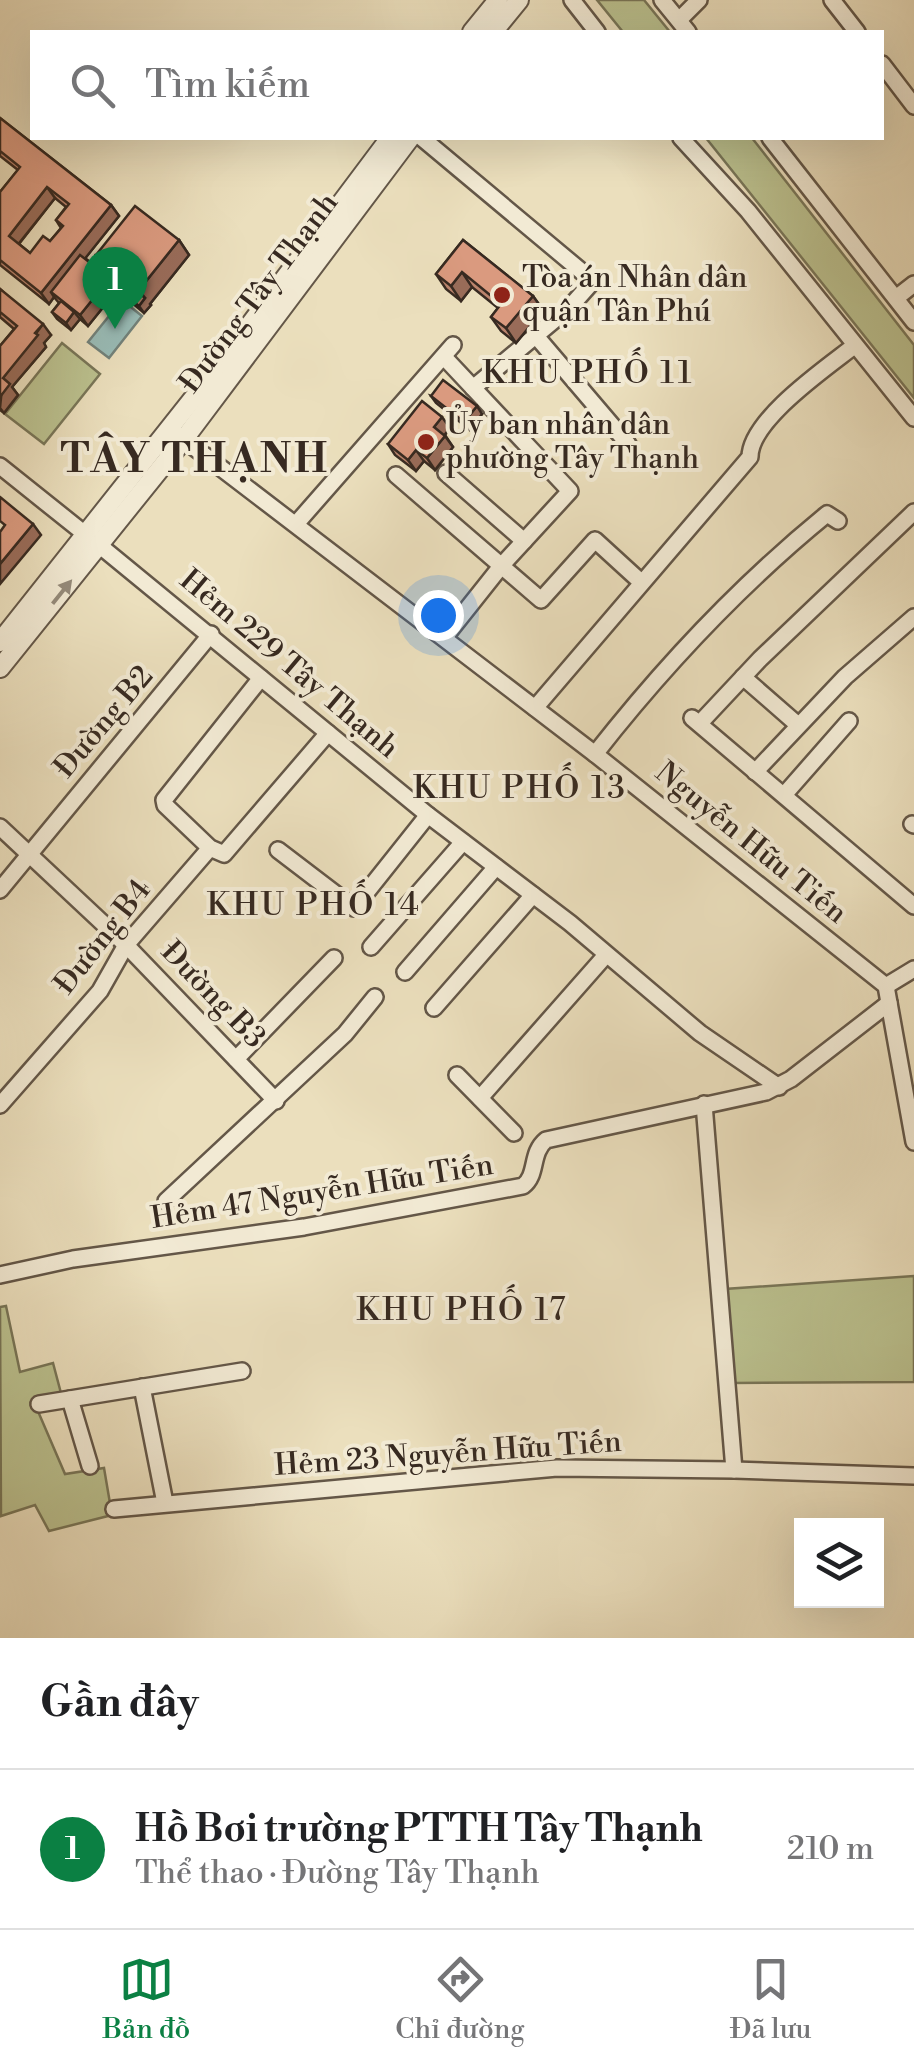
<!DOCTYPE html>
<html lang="vi">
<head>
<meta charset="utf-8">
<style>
	:root { --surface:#fff; --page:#f6f6f6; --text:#202124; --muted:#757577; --line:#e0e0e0; --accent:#0b8043 }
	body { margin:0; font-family:"Libre Bodoni",serif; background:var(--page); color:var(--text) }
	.controls { position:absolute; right:30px; bottom:30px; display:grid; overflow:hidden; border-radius:0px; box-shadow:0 10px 40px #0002 }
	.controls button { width:90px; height:90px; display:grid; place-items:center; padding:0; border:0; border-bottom:2px solid var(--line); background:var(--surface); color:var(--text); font:50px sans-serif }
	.you { position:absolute; left:438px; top:615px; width:35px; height:35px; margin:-25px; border:8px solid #fff; border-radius:50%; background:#1a73e8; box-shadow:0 0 0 15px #1a73e833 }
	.badge { display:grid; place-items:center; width:65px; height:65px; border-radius:50%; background:var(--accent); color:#fff; font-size:32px; font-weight:700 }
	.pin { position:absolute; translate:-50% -82px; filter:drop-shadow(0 2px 5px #0008) }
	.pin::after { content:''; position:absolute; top:52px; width:35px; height:30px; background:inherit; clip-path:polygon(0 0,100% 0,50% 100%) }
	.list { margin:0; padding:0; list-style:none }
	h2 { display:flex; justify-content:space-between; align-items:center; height:130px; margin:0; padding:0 40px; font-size:42px }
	h2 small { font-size:32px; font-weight:400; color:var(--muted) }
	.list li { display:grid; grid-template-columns:65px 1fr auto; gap:30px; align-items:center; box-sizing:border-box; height:160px; padding:0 40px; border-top:2px solid var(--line) }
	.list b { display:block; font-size:38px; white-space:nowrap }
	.list p { margin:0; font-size:32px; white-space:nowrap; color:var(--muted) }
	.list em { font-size:32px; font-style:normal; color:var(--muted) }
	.icon { flex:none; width:55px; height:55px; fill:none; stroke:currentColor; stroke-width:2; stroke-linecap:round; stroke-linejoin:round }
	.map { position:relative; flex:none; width:914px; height:1638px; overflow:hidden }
	.search { position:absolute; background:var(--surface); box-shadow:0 10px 40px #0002; left:30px; right:30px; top:30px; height:110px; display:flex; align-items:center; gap:25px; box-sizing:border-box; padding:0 35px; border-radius:0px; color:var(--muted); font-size:38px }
	.sheet { height:290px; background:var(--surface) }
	nav { display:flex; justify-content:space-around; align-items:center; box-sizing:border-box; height:140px; border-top:2px solid var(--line); background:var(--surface); font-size:28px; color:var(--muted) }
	nav a { display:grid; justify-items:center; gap:5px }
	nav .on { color:var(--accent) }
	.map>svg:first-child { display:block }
	.green { fill:#bbc18f; stroke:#797658; stroke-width:2.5 }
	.water { fill:#99bcb7; stroke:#72827b; stroke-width:2.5 }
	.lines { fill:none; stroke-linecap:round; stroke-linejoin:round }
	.minor-casing { stroke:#645748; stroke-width:20 }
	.tertiary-casing { stroke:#645748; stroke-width:22 }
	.minor { stroke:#f2ead4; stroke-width:15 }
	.tertiary { stroke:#f2ead4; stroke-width:18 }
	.wall { fill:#bb846d; stroke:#372a21; stroke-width:2.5; fill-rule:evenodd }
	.shaded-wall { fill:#996c59; stroke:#372a21; stroke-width:2.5 }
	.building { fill:#da9a7f; stroke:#372a21; stroke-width:2.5; fill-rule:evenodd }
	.oneway { fill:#948a7a }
	.poi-dot { fill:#8f2418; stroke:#f2ead4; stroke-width:4 }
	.labels { text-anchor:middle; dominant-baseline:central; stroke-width:8; stroke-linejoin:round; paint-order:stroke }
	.poi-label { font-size:30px; fill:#372a21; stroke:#f2ead4; text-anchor:start }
	.street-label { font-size:30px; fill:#372a21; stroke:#f2ead4 }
	.neighbourhood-label { font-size:32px; letter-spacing:2.5px; fill:#372a21; stroke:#f2ead4 }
	.district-label { font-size:40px; font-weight:bold; letter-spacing:2.5px; fill:#372a21; stroke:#f2ead4 }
</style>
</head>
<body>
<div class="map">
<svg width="914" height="1638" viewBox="0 0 914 1638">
	<rect width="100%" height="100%" fill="#ebdfbd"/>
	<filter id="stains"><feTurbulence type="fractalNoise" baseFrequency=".002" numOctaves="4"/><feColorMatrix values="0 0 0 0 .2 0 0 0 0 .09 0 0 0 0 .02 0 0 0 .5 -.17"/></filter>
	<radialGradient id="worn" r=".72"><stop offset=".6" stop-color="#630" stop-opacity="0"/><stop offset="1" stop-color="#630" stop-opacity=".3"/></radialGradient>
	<g class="green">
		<polygon points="597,0 644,0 670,32 623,32"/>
		<polygon points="706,138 752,138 914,345 914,398"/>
		<polygon points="62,343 100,374 44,444 5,414"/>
		<polygon points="914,1276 914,1382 733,1383 725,1289"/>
		<polygon points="6,1306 20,1372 53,1363 62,1397 34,1402 65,1474 104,1468 112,1515 49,1531 35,1505 1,1516 0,1307"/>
	</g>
	<polygon class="water" points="122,300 142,316 109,358 88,342"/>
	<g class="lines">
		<defs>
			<g id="minor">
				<polyline points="572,0 597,32"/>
				<polyline points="662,0 688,32"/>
				<polyline points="832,0 857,32"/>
				<polyline points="679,20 699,0"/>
				<polyline points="882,64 914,106"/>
				<polyline points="422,138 593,281 570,307 473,388"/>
				<polyline points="681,138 748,211 914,418"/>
				<polyline points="770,138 914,322"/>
				<polyline points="896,298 914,284"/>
				<polyline points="536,336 628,444"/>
				<polyline points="444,357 570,491 502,565 444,638"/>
				<polyline points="174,432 595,754 886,986 914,1142"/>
				<polyline points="0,466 85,534"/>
				<polyline points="446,473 524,541"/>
				<polyline points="396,475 541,600 595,540 641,582"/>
				<polyline points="296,524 453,345"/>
				<polyline points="99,545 428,815 570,923 700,1033 779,1087"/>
				<polyline points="743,677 798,725"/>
				<polyline points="261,678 164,800 165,805 210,848 224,854 328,733"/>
				<path d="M 535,708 L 750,457 C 750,420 826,368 854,346"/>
				<polyline points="692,718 914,906"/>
				<polyline points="700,723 760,659 914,512"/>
				<path d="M 595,754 C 664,666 740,585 827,514 L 838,521"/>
				<polyline points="755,772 845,677 914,617"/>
				<polyline points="784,795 849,721"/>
				<polyline points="912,824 914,825"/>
				<polyline points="0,827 126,945 276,1101"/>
				<polyline points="278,850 354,908 428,815"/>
				<polyline points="0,890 211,634"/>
				<polyline points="371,947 463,842"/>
				<polyline points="405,972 496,867"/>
				<polyline points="886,986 914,969"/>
				<polyline points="434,1008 533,895"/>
				<polyline points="236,1059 334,958"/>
				<polyline points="457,1075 514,1133"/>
				<polyline points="480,1098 606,955"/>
				<polyline points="704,1104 734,1470"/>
				<polyline points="0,1105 100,991 126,945 210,848"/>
				<polyline points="166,1201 345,1034 375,997"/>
				<path d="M 0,1275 L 73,1259 L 304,1227 L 523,1186 C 538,1175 530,1153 546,1140 L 766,1092 L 791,1079 L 889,1003"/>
				<polyline points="142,1387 165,1503"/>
				<polyline points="70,1399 90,1466"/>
				<polyline points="39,1404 242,1371"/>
				<polyline points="114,1509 557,1468 734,1470 914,1476"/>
			</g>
			<g id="tertiary">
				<polyline points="472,32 498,0"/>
				<polyline points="493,32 519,0"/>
				<polyline points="0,642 222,362 390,138"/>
				<polyline points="0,668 184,439 410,138"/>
			</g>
		</defs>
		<use href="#minor" class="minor-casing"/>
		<use href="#tertiary" class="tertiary-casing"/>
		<use href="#minor" class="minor"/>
		<use href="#tertiary" class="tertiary"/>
	</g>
	<g class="wall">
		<path d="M 0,118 L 111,205 L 119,216 L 85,258 L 110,278 L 115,285 L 119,280 L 106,270 L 96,255 L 179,240 L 189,255 L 150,304 L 151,305 L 144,313 L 117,290 L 88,326 L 80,319 L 71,330 L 57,319 L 52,312 L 59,303 L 54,297 L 49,304 L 0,265 L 0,192 L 18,170 L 0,156 ZM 55,198 L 66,207 L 56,220 L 61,228 L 50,241 L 30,253 L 19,244 Z"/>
		<polygon points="463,240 533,296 543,310 516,343 501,331 491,317 498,308 472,287 461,301 446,289 436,274"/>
		<polygon points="0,289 51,335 44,343 46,347 12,387 18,395 4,413 0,410 0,346 14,329 0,317"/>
		<polygon points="431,396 482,414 470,430 436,403"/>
		<polygon points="450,428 445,435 453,447 435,470 424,461 416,471 395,455 388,444"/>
	</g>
	<g class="shaded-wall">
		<polygon points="47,187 55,198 16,247 9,236"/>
		<polygon points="111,205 119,216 56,295 51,292 54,297 49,304 41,293"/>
		<polygon points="179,240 189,255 150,304 151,305 144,313 139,306 145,298 139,290"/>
		<polygon points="462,272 472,287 461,301 451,286"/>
		<polygon points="110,278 117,290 88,326 80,315"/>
		<polygon points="533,296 543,310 516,343 506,328"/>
		<polygon points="74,312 80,319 71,330 66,323"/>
		<polygon points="43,324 51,335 44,343 46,347 12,387 18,395 4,413 0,408 3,378"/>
		<polygon points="477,406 482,414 470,430 464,422"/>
		<polygon points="442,417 450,428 442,438 434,427"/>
		<polygon points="445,436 453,447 435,470 427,458"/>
		<polygon points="416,450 424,461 416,471 408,460"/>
		<polygon points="33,524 41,535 0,584 0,564"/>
	</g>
	<g class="building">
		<path d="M 0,118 L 111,205 L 41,293 L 0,260 L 0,192 L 20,167 L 0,151 ZM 47,187 L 69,204 L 56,220 L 63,226 L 50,241 L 43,236 L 30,253 L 9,236 Z"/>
		<polygon points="135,206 179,240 139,290 96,255"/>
		<polygon points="463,240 533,296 506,328 491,317 501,304 462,272 451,286 436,274"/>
		<polygon points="80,255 110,278 80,315 51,292"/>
		<polygon points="121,278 145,298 139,306 114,286"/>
		<polygon points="0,289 43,324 35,333 38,335 3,378 10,384 0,397 0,346 17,326 0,312"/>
		<polygon points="61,301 74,312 66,323 52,312"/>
		<polygon points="443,380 477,406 464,422 431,396"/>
		<polygon points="422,401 442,417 434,427 445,436 427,458 416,450 408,460 388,444"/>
		<polygon points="0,497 33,524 0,564 0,532 5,525 0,521"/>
	</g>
	<defs><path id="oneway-solid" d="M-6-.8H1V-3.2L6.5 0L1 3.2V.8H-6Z" transform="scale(2.5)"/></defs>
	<use class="oneway" href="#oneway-solid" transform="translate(62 592) rotate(-51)"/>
	<g class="poi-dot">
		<circle cx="502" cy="295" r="10"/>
		<circle cx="426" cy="442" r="10"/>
	</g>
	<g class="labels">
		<g class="poi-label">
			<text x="522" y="278">Tòa án Nhân dân<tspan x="522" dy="34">quận Tân Phú</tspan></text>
			<text x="446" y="425">Ủy ban nhân dân<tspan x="446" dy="34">phường Tây Thạnh</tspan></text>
		</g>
		<g class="street-label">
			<text transform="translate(259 293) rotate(-53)">Đường Tây Thạnh</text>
			<text transform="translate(289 664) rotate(40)">Hẻm 229 Tây Thạnh</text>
			<text transform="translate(104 722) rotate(-50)">Đường B2</text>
			<text transform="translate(751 843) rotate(39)">Nguyễn Hữu Tiến</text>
			<text transform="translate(103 937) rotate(-52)">Đường B4</text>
			<text transform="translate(213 995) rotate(46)">Đường B3</text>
			<text transform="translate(322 1192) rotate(-9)">Hẻm 47 Nguyễn Hữu Tiến</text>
			<text transform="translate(448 1454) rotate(-4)">Hẻm 23 Nguyễn Hữu Tiến</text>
		</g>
		<g class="neighbourhood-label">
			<text x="588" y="373">KHU PHỐ 11</text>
			<text x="520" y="788">KHU PHỐ 13</text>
			<text x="314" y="905">KHU PHỐ 14</text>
			<text x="462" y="1310">KHU PHỐ 17</text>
		</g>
		<g class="district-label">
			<text x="195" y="460">TÂY THẠNH</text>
		</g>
	</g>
	<rect width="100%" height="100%" filter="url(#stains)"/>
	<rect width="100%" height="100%" fill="url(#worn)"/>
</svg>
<div class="controls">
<button><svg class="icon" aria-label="layers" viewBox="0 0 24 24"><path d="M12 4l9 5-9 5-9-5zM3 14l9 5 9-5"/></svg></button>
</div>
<div class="you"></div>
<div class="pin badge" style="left:115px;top:329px">1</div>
<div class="search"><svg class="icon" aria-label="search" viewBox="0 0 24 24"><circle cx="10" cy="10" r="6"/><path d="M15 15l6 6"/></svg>Tìm kiếm</div>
</div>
<section class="sheet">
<h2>Gần đây<small></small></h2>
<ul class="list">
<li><span class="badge">1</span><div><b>Hồ Bơi trường PTTH Tây Thạnh</b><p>Thể thao · Đường Tây Thạnh</p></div><em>210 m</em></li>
</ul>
</section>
<nav>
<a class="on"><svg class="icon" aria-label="map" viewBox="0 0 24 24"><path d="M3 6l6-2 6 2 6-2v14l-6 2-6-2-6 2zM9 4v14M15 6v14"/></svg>Bản đồ</a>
<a><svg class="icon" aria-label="directions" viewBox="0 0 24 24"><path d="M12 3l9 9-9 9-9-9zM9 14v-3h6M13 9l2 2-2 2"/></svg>Chỉ đường</a>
<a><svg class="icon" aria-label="saved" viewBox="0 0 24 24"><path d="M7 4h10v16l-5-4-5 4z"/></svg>Đã lưu</a>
</nav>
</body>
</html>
